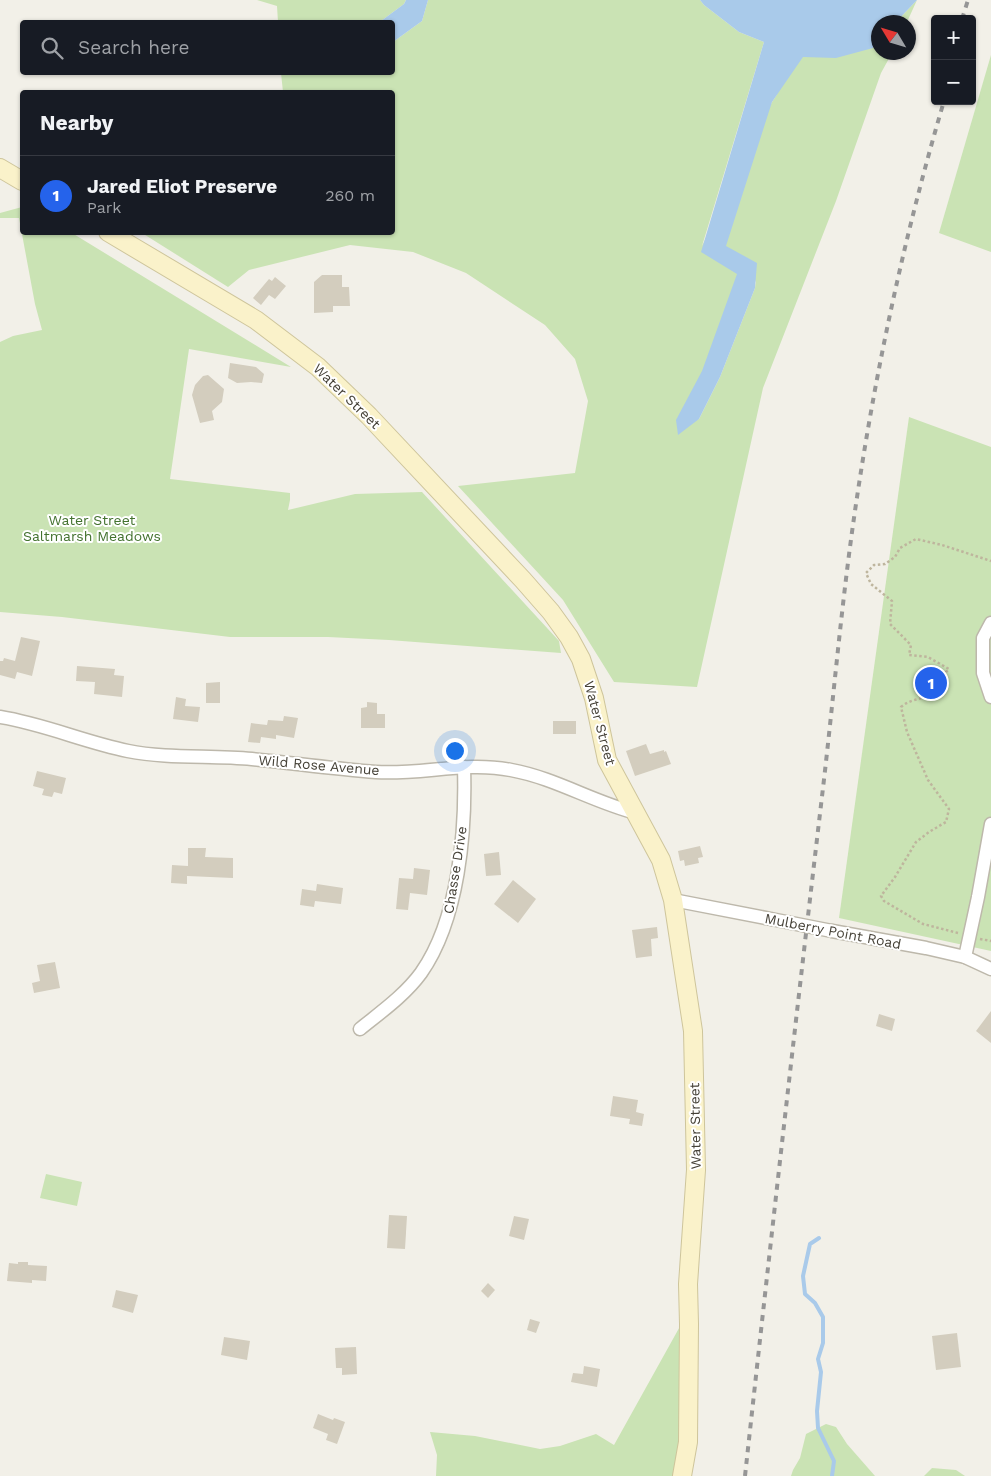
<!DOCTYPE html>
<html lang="en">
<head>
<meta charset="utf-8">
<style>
	:root { --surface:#171b24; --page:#242831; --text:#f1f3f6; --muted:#9ea1a6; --line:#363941; --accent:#2563eb }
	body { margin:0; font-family:"Work Sans",sans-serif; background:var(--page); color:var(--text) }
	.controls { position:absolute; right:15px; top:15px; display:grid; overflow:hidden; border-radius:5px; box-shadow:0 1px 4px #0004 }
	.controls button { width:45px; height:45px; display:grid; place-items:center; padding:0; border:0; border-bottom:1px solid var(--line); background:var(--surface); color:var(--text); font:25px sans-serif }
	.compass { position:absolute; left:871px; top:15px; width:45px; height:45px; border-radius:50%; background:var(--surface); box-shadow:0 1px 4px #0004; rotate:308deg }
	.you { position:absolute; left:454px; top:750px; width:18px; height:18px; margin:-12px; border:4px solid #fff; border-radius:50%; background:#1a73e8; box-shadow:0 0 0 8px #1a73e833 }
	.badge { display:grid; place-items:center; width:32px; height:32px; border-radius:50%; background:var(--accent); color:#fff; font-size:16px; font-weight:700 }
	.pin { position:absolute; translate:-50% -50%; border:2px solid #fff; box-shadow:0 1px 5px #0006 }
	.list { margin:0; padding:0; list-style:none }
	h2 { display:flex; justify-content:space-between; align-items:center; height:65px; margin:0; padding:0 20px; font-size:21px }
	h2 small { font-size:16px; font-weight:400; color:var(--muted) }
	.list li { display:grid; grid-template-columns:32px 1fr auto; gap:15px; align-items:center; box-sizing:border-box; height:80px; padding:0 20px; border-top:1px solid var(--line) }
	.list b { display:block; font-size:19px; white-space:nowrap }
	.list p { margin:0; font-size:16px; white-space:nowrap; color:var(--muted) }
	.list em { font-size:16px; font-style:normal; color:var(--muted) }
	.icon { flex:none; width:28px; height:28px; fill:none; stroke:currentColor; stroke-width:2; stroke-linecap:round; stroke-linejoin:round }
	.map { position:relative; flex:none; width:991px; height:1476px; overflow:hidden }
	.search { position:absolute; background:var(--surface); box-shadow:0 1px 4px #0004; left:20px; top:20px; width:375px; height:55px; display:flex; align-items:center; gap:12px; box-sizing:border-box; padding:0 18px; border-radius:5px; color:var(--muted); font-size:19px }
	.panel { position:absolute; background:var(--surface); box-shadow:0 1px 4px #0004; left:20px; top:90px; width:375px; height:145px; border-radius:5px }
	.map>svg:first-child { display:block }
	.green { fill:#cae3b4; fill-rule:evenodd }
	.water { fill:#a9caea }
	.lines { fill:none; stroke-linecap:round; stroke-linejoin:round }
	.stream { stroke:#a9caea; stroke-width:4 }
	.building { fill:#d3cdbe }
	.minor-casing { stroke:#bdb8ab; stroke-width:15 }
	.secondary-casing { stroke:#cec59b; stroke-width:20 }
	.path { stroke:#beb59d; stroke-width:2.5; stroke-dasharray:2.5 2.5; stroke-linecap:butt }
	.minor { stroke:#fff; stroke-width:12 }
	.secondary { stroke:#faf2ca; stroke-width:18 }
	.rail { stroke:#969696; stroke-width:4; stroke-dasharray:6 6; stroke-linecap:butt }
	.minor-bridge-casing { stroke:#bdb8ab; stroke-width:15; stroke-linecap:butt }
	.minor-bridge { stroke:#fff; stroke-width:12 }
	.labels { text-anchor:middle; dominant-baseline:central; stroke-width:4; stroke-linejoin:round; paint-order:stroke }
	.street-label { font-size:14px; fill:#454137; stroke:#fff }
	.park-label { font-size:14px; fill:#43722f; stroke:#fff }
</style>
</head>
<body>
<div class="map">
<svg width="991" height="1476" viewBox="0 0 991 1476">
	<rect width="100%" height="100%" fill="#f2f0e8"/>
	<g class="green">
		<polygon points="257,0 406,0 404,4 381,21 345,21 339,22 278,22 277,6"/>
		<path d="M 428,0 L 700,0 L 704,5 L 739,32 L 764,42 L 702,246 L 772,102 L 776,96 L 792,52 L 873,48 L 878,42 L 878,52 L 892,53 L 881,73 L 836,201 L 763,388 L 697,687 L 614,682 L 563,600 L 458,486 L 575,473 L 588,401 L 575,359 L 545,325 L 466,273 L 413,252 L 350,245 L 249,270 L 228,287 L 142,233 L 392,232 L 392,92 L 283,92 L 281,73 L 392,72 L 393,42 L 422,21 ZM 756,280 L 755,288 L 720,377 L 699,419 L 696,420 Z"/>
		<polygon points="917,0 907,22 896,22"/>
		<polygon points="991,55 991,252 939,233"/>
		<polygon points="22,207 22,232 72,233 291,367 189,349 170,479 290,493 290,500 288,510 355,494 422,492 559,641 561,653 389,640 328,637 230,637 62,617 0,612 0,342 13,336 42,330 35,304 19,218 0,218 0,213"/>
		<polygon points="909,417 991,447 991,951 839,918"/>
		<polygon points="46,1174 82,1182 77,1206 40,1198"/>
		<polygon points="683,1321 681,1452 674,1476 436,1476 437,1455 430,1432 475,1436 540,1449 560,1446 596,1434 614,1445"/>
		<polygon points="826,1424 836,1427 847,1444 875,1476 791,1476 793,1470 800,1458 806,1434"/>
		<polygon points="932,1468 956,1470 965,1476 924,1476"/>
	</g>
	<g class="water">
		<polygon points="406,0 428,0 422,21 393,42 392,22 339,22 345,21 381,21 404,4"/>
		<polygon points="700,0 917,0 896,22 878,22 878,42 873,48 836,58 803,57 772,102 726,246 757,263 755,288 720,377 699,419 678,435 676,420 702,371 737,274 701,252 764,42 739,32 704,5"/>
	</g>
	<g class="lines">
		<polyline class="stream" points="819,1238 810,1244 803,1276 805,1294 815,1303 823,1317 823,1343 818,1359 821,1372 817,1411 818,1428 834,1461 832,1476"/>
	</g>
	<g class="building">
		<polygon points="322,275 342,275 342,287 349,287 350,306 333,306 333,312 314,313 314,282"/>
		<polygon points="275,277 286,286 275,299 269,295 261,305 253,298 269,279 272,281"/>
		<polygon points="230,363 256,367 264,374 262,383 251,382 237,383 228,378"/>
		<polygon points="208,375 224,389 222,402 212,411 214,420 200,423 192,395 195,385 203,376"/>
		<polygon points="21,637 40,641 32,676 17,672 15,679 0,675 0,661 3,661 4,658 15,661"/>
		<polygon points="77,666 115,669 114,675 124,676 122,697 94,694 95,682 76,681"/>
		<polygon points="220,682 220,703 206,703 206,683"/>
		<polygon points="176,697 186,699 185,706 200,707 198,722 173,719"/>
		<polygon points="367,702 377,703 377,714 385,714 385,728 361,728 361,708 367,707"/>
		<polygon points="284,716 298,718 294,738 276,735 276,739 261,737 260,743 248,742 251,723 267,725 268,720 283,721"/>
		<rect x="553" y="721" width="23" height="13"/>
		<polygon points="646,744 650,754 664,750 664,752 666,751 671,764 635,776 626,751"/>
		<polygon points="37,771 66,778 62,794 54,792 52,797 42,795 44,789 33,786"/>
		<polygon points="700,846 703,857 698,858 699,863 685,866 684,860 680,861 678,851"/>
		<polygon points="188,848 206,848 205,857 233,858 233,878 187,876 187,884 171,883 172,865 188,866"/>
		<polygon points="499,852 501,875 486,876 484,854"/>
		<polygon points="414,868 430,870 427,895 410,893 408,910 396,909 399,878 413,879"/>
		<polygon points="513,880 536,899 518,923 494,904"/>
		<polygon points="317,884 343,888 341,904 315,901 314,907 300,905 302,889 316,891"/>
		<polygon points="657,927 658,938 651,939 652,956 636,958 632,930"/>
		<polygon points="55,962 60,988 34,993 32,983 40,981 37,965"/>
		<polygon points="991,1011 991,1043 976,1031"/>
		<polygon points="879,1014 895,1019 892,1031 876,1026"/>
		<polygon points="613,1096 638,1100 636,1112 644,1114 642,1126 629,1124 630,1119 610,1116"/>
		<polygon points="389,1215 407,1216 405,1249 387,1248"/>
		<polygon points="514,1216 529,1219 524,1240 509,1236"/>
		<polygon points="18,1262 28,1262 28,1265 47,1266 46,1281 32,1280 32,1283 7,1281 9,1263 18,1264"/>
		<polygon points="488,1283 495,1290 488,1298 481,1291"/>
		<polygon points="116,1290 138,1295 133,1313 112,1307"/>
		<polygon points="530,1319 540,1322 536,1333 527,1330"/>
		<polygon points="957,1333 961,1367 936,1370 932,1336"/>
		<polygon points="224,1337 250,1341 247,1360 221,1355"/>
		<polygon points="356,1347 357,1374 342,1375 342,1368 336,1368 335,1348"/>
		<polygon points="584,1366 600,1369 597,1387 571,1382 573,1373 583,1374"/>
		<polygon points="318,1414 333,1420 334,1418 345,1422 337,1444 326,1440 328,1434 313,1428"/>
	</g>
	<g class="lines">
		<defs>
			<g id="minor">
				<polyline points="991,623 983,638 983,673 991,697"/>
				<path d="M 0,717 C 44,724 84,742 128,751 C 168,759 211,755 252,759 C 293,763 334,769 376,772 C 421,775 466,761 511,770 C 555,778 593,802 636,813"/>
				<polyline points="673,900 771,919"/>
				<polyline points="832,931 926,948 965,957 991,969"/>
				<polyline points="965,957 978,897 991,824"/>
				<path d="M 360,1029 C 381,1012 405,995 421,973 C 459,919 466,831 464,767"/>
			</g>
			<g id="secondary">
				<polyline points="0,168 22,181"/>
				<polyline points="108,232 256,320 318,367 369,416 523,580 551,612 569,637 581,659 594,698 607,760 661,860 673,900 693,1031 696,1170 688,1284 689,1324 688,1442 682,1476"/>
			</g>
		</defs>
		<use href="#minor" class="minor-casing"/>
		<use href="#secondary" class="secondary-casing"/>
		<g class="path">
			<path d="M 958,933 L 923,924 L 884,901 L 881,896 L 895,877 L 916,842 L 929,832 L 946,822 L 949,809 L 928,780 L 907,732 L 901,707 C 912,697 930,699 943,692 L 946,672 L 949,669 L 928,657 L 909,655 L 911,645 L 890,624 L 892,601 L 871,584 L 866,573 L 874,565 L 885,564 L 895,557 L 900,548 L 916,539 L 942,545 L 991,561"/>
			<polyline points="980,939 991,941"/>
		</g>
		<use href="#minor" class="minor"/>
		<use href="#secondary" class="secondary"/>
		<g class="rail">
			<polyline points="962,19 968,0"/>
			<path d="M 745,1476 C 770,1247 796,1017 823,788 C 834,694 842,598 856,504 C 876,368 905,233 944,101"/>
		</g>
		<defs>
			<polyline id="minor-bridge" points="771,919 832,931"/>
		</defs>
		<use href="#minor-bridge" class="minor-bridge-casing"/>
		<use href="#minor-bridge" class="minor-bridge"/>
	</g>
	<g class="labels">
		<g class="street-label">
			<text transform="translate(347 396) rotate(44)">Water Street</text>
			<text transform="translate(600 723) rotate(75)">Water Street</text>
			<text transform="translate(319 765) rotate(5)">Wild Rose Avenue</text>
			<text transform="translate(455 870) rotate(-81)">Chasse Drive</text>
			<text transform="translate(833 931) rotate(11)">Mulberry Point Road</text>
			<text transform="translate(695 1126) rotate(-91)">Water Street</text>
		</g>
		<g class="park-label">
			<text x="92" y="520">Water Street<tspan x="92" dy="16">Saltmarsh Meadows</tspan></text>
		</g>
	</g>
</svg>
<div class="controls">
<button>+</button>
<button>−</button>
</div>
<svg class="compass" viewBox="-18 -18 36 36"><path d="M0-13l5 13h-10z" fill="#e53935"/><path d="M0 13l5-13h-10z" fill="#9ea1a6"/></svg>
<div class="you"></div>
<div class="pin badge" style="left:931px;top:683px">1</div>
<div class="search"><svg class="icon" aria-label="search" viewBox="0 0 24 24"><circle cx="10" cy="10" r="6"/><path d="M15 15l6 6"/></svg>Search here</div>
<section class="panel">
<h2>Nearby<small></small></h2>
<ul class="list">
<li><span class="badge">1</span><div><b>Jared Eliot Preserve</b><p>Park</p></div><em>260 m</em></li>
</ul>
</section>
</div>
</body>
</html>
